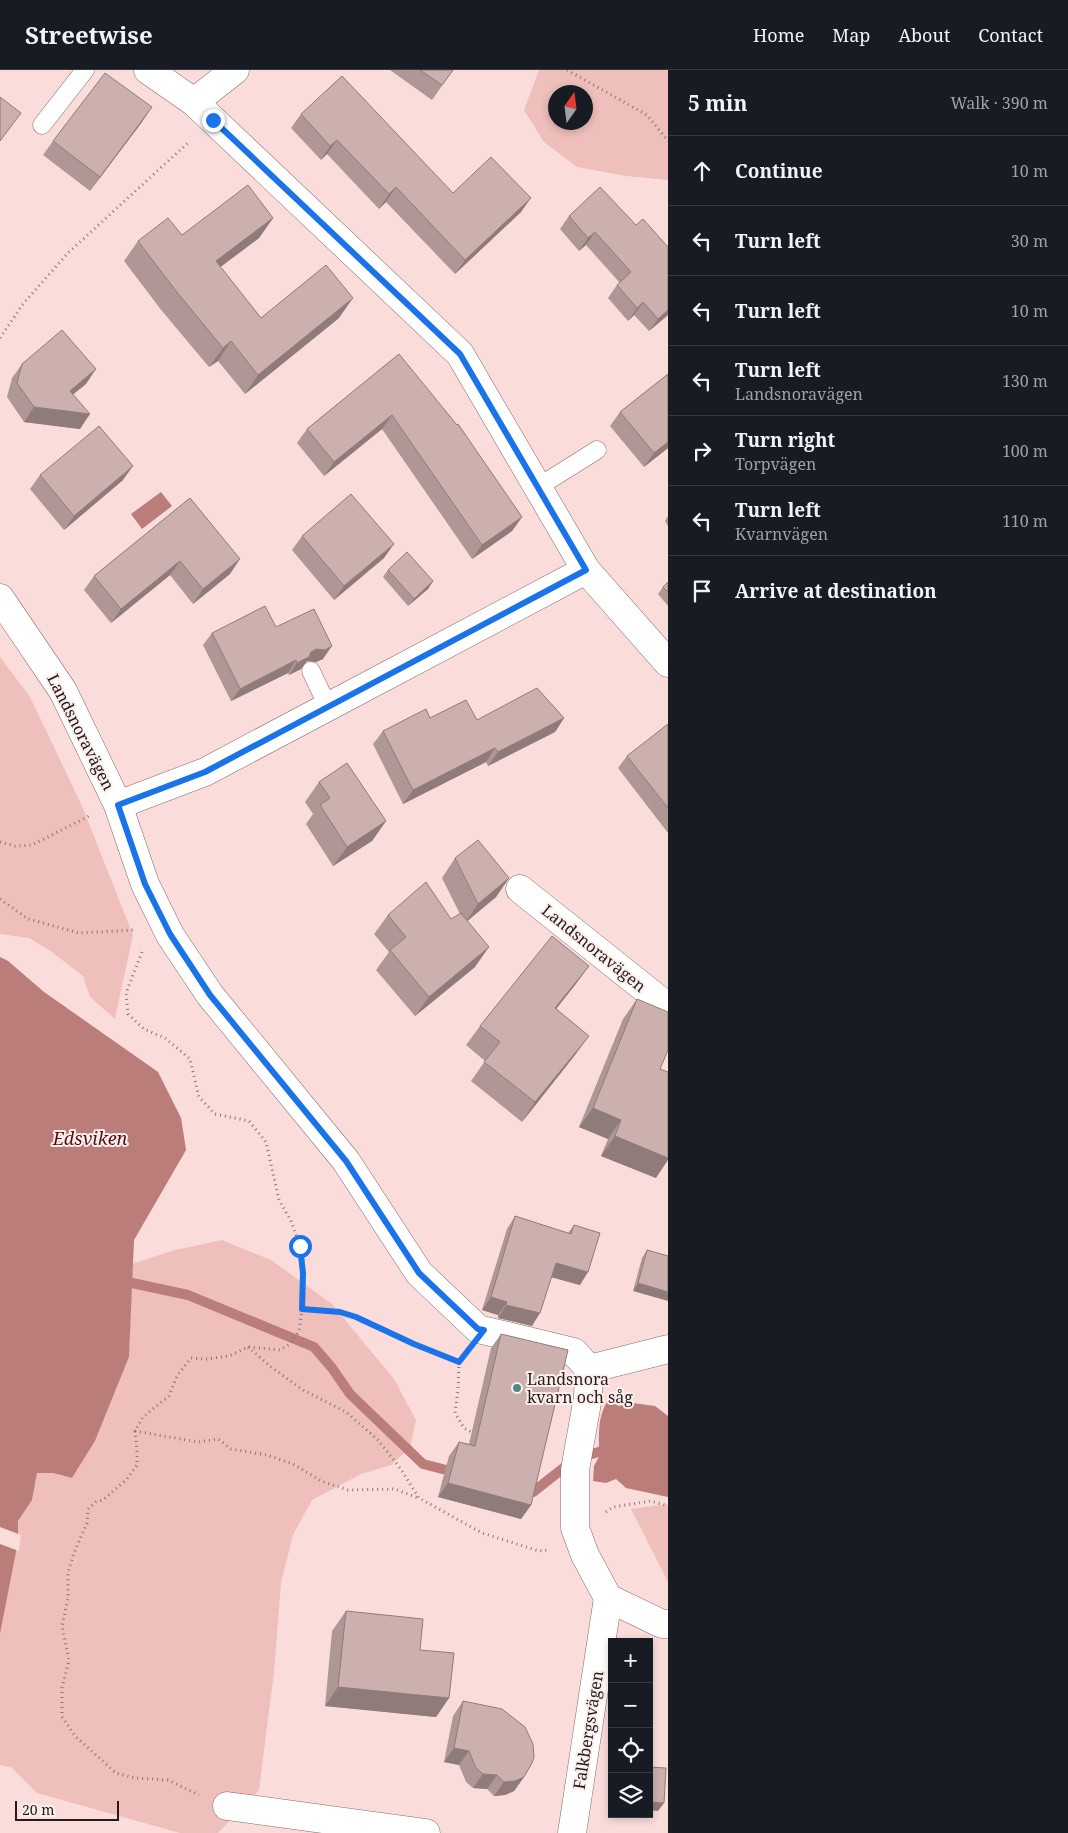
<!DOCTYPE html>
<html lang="en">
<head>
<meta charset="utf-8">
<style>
	:root { --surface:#171b24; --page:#20242c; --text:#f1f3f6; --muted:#9ea1a6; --line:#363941 }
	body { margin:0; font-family:"Noto Serif",serif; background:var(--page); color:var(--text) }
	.controls { position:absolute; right:15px; bottom:15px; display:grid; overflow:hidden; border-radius:0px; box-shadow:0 2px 8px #0003 }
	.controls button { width:45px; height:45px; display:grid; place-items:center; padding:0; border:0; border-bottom:1px solid var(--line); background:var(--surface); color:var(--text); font:25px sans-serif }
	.compass { position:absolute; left:548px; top:15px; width:45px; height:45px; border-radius:50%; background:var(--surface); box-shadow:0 2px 8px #0003; rotate:14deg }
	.scale { position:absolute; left:15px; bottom:12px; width:104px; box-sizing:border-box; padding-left:5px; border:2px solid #251b1a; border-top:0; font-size:14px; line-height:18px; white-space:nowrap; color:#251b1a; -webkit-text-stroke:4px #fbefee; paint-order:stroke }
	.stop { position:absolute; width:15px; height:15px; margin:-11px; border:4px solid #1a73e8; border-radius:50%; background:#fff }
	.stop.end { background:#1a73e8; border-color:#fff; box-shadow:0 1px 5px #0008 }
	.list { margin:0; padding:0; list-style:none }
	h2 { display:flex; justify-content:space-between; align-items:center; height:65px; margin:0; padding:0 20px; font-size:21px }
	h2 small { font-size:16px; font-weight:400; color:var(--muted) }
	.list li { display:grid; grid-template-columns:32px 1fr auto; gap:15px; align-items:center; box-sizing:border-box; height:70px; padding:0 20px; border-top:1px solid var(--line) }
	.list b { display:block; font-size:19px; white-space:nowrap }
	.list p { margin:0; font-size:16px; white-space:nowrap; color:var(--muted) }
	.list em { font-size:16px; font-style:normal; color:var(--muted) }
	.icon { flex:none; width:28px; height:28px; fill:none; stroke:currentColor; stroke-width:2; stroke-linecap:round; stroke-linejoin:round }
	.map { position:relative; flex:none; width:668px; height:1763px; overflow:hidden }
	header { display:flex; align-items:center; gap:30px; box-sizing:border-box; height:70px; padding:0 25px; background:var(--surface); border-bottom:1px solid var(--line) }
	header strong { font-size:24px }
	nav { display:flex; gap:28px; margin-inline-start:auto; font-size:18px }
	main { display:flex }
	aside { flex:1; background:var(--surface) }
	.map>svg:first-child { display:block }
	.green { fill:#eebfbb; fill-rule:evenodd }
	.water { fill:#bb7d79 }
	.pier { fill:#fadddb }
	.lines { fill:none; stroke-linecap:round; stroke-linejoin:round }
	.stream { stroke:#bb7d79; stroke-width:10 }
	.service-casing { stroke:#846b69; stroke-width:19 }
	.minor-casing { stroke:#846b69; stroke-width:29 }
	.path { stroke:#897675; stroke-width:3; stroke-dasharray:1 4; stroke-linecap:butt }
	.service { stroke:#fff; stroke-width:18 }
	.minor { stroke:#fff; stroke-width:28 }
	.wall { fill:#af9796 }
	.shaded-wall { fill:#8f7b7a }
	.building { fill:#ccb0ae; stroke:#8f7b7a }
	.route { stroke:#1a73e8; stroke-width:6 }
	.poi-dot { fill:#478d86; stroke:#fbefee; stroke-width:2 }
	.labels { text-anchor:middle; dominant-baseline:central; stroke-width:4; stroke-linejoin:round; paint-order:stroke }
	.street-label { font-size:16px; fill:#251b1a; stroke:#fbefee }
	.poi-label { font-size:16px; fill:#251b1a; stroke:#fbefee; text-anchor:start }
	.water-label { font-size:18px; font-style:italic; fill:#590d13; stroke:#fbefee }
</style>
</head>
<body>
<header>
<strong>Streetwise</strong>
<nav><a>Home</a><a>Map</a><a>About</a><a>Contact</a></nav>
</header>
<main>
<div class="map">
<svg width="668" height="1763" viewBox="0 0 668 1763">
	<rect width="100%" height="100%" fill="#fadddb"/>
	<g class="green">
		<path d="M 539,0 L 668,0 L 668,110 L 626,106 L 577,97 L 544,72 L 524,40 ZM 586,22 L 586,52 L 556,52 L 556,22 Z"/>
		<polygon points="0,587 30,627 82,736 133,865 115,949 90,927 83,906 52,882 29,868 0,864"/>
		<polygon points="0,887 8,891 44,922 158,1002 181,1048 186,1080 134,1170 132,1194 175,1180 222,1170 271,1190 332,1234 394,1309 416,1350 410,1378 391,1395 361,1404 312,1430 293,1465 281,1512 274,1602 259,1720 218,1763 180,1763 37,1723 11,1697 0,1695 0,1564 18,1472 18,1451 32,1430 37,1403 53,1403 72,1408 95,1371 129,1287 132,1194"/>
		<polygon points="668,1434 668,1512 631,1439"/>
	</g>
	<g class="water">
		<polygon points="161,422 172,436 142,459 131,444"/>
		<polygon points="0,887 8,891 44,922 158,1002 181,1048 186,1080 134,1170 129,1287 95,1371 72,1408 53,1403 37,1403 32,1430 18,1451 18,1472 0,1564"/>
		<path d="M 608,1330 L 619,1336 L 633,1333 L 655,1336 L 668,1346 L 668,1427 L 626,1418 L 616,1409 L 606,1413 L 593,1411 L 594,1396 L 602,1381 L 599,1379 C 599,1360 598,1347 608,1330 Z"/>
	</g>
	<polygon class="pier" points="0,1457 21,1465 19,1481 0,1474"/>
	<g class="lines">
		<g class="stream">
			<polyline points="132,1213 188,1225 314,1277 332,1298 350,1324 423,1394 458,1403"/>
			<polyline points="521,1419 533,1422 575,1389 602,1381"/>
		</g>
		<defs>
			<g id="service">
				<polyline points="42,55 85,0"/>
				<polyline points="538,417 597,380"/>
				<polyline points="311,601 328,637"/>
			</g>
			<g id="minor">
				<polyline points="148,0 194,32 460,284 586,500 668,593"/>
				<polyline points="194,32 235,0"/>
				<polyline points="0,528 63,621 118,735 145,814 170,865 210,925 346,1091 419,1203 478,1259 574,1282 589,1299 588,1327 575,1400 575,1458 585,1485 608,1528 662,1554 668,1554"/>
				<polyline points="118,735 205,702 586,500"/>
				<polyline points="520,819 668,937"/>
				<polyline points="589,1299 668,1279"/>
				<polyline points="227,1736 426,1763"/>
				<polyline points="572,1763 608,1528"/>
			</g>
		</defs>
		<use href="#service" class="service-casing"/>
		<use href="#minor" class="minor-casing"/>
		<g class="path">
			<polyline points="567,0 647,45 668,71"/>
			<polyline points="0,268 23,234 68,183 190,71"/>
			<polyline points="0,772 15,776 32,775 89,746"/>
			<polyline points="0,829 28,849 79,863 134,860"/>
			<polyline points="142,882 126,923 128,944 144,959 165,968 190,989 199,1027 215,1044 249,1051 266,1072 279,1130 291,1151 300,1176 303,1203 302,1239 299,1261 290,1274 280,1280 248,1277 229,1286 207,1289 191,1288 177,1306 169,1326 143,1347 135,1361 137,1382 137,1395 127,1409 103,1430 96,1432 88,1439 87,1453 74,1483 68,1502 68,1528 62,1556 69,1590 62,1618 62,1647 75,1666 116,1703 135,1708 168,1710 199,1725"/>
			<polyline points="302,1239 340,1242 356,1247 414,1274 459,1292 463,1287"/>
			<polyline points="248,1277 271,1297 303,1320 346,1342 377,1369 400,1398 419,1428 482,1463 539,1481 549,1480"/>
			<polyline points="459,1292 458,1319 455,1343 464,1358 473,1363"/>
			<polyline points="135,1361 198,1372 218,1369 231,1379 267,1385 293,1394 321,1411 348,1420 395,1419 418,1428"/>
			<polyline points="606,1442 613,1437 651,1431 668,1436"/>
		</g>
		<use href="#service" class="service"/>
		<use href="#minor" class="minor"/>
	</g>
	<g class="wall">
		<polygon points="390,0 453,0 432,30"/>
		<polygon points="301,44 453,123 521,142 455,204 386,132 379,139 327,84 321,90 291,58"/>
		<polygon points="142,52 90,121 43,85 53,71"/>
		<polygon points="569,146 636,155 668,177 668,245 649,261 634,245 628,251 608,228 617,215 620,213 586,175 579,181 560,159"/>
		<polygon points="273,148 259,168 220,197 261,248 339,248 245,324 218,291 209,297 162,241 124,191 138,171 182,165"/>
		<polygon points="399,284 522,447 512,461 472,489 382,359 324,406 297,373 307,359"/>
		<polygon points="22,294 86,314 73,324 80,359 24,352 7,327 12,308"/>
		<polygon points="668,304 668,378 644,397 610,356 620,342"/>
		<polygon points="40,405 123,410 64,460 30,419"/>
		<polygon points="190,428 230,504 193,534 170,505 111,553 84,520 94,506"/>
		<polygon points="668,446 668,456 665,451"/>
		<polygon points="302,466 384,488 334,530 292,480"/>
		<polygon points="388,500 433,511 428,519 408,536 383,507"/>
		<polygon points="668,512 668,536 658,524 663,517"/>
		<polygon points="276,557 323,589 316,592 307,591 301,599 289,605 288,603 231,631 203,575 212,563"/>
		<polygon points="430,648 477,650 564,648 555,662 488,696 486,692 403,734 373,674 383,661"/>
		<polygon points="668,654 668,763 618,698 627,686"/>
		<polygon points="319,712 386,751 372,771 333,796 306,754 313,744 305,732"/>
		<polygon points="455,788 509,808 496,827 467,851 475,897 415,946 376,900 389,882 374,864 388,845 451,849 460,844 442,808"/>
		<polygon points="589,896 575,915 556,939 575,985 522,1052 471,1011 485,991 466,975 480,956"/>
		<polygon points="637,929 660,999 656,1108 601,1086 608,1069 579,1057 623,949"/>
		<polygon points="515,1146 568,1163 574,1155 580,1215 551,1207 532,1256 498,1248 498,1245 482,1240 507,1159"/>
		<polygon points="647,1180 668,1186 633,1221 642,1188"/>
		<polygon points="501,1264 531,1435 521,1449 438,1427 449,1386 459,1372 469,1374 491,1278"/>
		<polygon points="346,1541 420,1580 449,1628 436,1647 325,1636 332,1561"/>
		<polygon points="463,1631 524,1707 514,1721 505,1725 494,1726 487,1719 473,1718 466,1712 459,1695 444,1692 453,1646"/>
	</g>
	<g class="shaded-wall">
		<polygon points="152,37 142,52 90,121 100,107"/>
		<polygon points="337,70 327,84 321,90 330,76"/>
		<polygon points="396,117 386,132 379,139 389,124"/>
		<polygon points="531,128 521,142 455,204 465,190"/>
		<polygon points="273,148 259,168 202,211 216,191"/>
		<polygon points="595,162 586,175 579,181 588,168"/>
		<polygon points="353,228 339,248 245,324 258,305"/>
		<polygon points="643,232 634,245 628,251 637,238"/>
		<polygon points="668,240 668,245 649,261 658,249"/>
		<polygon points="231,271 218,291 209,297 223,278"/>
		<polygon points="96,299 86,314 60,335 70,321"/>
		<polygon points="34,337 90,344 80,359 24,352"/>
		<polygon points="392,345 382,359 324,406 334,392"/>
		<polygon points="668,372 668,378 644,397 654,383"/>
		<polygon points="133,396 123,410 64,460 74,446"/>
		<polygon points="522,447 512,461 472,489 482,475"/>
		<polygon points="394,474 384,488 334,530 344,516"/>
		<polygon points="240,489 230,504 193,534 203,519"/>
		<polygon points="180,491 170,505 111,553 121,539"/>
		<polygon points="433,511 428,519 408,536 414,529"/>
		<polygon points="332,576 323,589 316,592 307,591 301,599 289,605 297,593 316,579"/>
		<polygon points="296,590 288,603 231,631 240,619"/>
		<polygon points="564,648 555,662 488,696 498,682"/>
		<polygon points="495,678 486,692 403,734 413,720"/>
		<polygon points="386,751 372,771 333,796 347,777"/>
		<polygon points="509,808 496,827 465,853 478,834"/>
		<polygon points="489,877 475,897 415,946 429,927"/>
		<polygon points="589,896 575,915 541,958 555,938"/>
		<polygon points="589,966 575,985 522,1052 535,1032"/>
		<polygon points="593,1038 621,1050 608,1069 579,1057"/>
		<polygon points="615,1066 668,1088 668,1090 656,1108 601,1086"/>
		<polygon points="556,1193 588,1202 580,1215 547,1206"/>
		<polygon points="638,1213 668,1222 668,1231 633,1221"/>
		<polygon points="491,1227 507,1232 498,1245 482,1240"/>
		<polygon points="506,1235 540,1243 532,1256 498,1248"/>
		<polygon points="448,1413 531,1435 521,1449 438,1427"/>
		<polygon points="338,1617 449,1628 436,1647 325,1636"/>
		<polygon points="454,1678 469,1681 459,1695 444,1692"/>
		<polygon points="483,1704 497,1705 487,1719 473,1718"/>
		<polygon points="524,1707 514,1721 505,1725 494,1726 504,1712"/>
		<polygon points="649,1732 664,1733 658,1741 649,1740"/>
	</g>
	<g class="building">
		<polygon points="420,0 453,0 442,15"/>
		<polygon points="105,3 152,37 100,107 53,71"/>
		<polygon points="342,6 453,123 491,87 531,128 465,190 396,117 389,124 337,70 330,76 301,44"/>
		<polygon points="0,27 21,43 0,71"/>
		<polygon points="248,115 273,148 216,191 261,248 326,195 353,228 258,305 231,271 223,278 176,221 138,171 168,148 182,165"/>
		<polygon points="600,117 636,155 643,149 668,177 668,240 658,249 643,232 637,238 617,215 631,202 595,162 588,168 569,146"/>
		<polygon points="62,260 96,299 70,321 90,344 34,337 17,313 22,294"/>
		<polygon points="399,284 457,355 458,354 522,447 482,475 392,345 334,392 307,359"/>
		<polygon points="668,304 668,372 654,383 620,342"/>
		<polygon points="99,356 133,396 74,446 40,405"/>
		<polygon points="351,424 394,474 344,516 302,466"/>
		<polygon points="190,428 240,489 203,519 180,491 121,539 94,506"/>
		<polygon points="407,482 433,511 414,529 388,500"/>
		<polygon points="668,512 668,522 663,517"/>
		<polygon points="265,536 276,557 314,539 332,576 325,580 316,579 311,582 309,587 297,593 296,590 240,619 212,563"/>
		<polygon points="537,618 564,648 498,682 495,678 413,720 383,661 426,639 430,648 466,630 477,650"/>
		<polygon points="668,654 668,738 627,686"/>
		<polygon points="347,693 386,751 347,777 320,735 330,728 319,712"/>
		<polygon points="478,770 509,808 478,834 455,788"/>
		<polygon points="426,812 451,849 461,843 489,877 429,927 390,880 406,867 388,845"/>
		<polygon points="552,866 589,896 555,938 589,966 535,1032 484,992 500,972 480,956"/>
		<polygon points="637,929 668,942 668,980 660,999 668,1002 668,1088 615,1066 621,1050 593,1038"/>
		<polygon points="515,1146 571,1164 574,1155 600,1163 588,1202 556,1193 540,1243 506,1235 507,1232 491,1227"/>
		<polygon points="647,1180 668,1186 668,1222 638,1213"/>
		<polygon points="501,1264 568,1280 531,1435 448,1413 459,1372 475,1376"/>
		<polygon points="346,1541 423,1549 420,1580 454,1583 449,1628 338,1617"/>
		<polygon points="463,1631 502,1639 525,1657 533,1674 534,1687 532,1693 524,1707 515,1711 504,1712 497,1705 483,1704 476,1698 469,1681 454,1678"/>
		<polygon points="649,1697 666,1698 664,1733 649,1732"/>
	</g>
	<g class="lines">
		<polyline class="route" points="213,50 460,284 586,500 205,702 118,735 145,814 170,864 210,925 346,1091 419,1203 478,1259 484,1260 459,1292 414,1274 356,1247 340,1242 302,1239 303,1203 300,1176"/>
	</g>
	<circle class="poi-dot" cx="517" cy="1318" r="5"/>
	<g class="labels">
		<g class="street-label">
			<text transform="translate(81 662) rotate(63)">Landsnoravägen</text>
			<text transform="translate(594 878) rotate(39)">Landsnoravägen</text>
			<text transform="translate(588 1660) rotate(-81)">Falkbergsvägen</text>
		</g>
		<g class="poi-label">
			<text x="527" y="1309">Landsnora<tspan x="527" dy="18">kvarn och såg</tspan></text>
		</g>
		<g class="water-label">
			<text x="90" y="1068">Edsviken</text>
		</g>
	</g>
</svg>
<div class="controls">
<button>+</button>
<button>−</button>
<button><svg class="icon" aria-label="locate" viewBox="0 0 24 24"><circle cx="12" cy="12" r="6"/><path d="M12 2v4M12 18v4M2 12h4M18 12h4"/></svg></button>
<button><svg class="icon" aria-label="layers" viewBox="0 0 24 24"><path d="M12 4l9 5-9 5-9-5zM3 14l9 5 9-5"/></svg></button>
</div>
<svg class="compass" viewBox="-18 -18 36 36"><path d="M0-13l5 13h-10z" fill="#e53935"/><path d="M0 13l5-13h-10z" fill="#9ea1a6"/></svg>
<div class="scale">20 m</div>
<div class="stop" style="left:300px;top:1176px"></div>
<div class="stop end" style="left:213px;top:50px"></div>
</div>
<aside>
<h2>5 min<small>Walk · 390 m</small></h2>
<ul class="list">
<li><svg class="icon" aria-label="ahead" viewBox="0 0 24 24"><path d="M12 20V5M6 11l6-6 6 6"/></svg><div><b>Continue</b></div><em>10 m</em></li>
<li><svg class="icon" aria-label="left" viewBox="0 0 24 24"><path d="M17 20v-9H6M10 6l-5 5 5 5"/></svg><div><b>Turn left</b></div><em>30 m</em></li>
<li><svg class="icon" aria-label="left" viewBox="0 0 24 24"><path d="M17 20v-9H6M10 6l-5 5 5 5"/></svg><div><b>Turn left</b></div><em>10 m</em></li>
<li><svg class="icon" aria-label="left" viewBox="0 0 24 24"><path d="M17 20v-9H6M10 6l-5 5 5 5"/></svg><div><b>Turn left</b><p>Landsnoravägen</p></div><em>130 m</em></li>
<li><svg class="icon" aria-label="right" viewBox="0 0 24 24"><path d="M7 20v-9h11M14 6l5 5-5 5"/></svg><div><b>Turn right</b><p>Torpvägen</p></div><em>100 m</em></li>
<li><svg class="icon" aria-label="left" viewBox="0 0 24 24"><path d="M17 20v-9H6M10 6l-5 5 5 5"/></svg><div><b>Turn left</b><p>Kvarnvägen</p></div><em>110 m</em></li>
<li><svg class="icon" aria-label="arrive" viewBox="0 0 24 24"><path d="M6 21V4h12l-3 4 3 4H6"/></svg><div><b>Arrive at destination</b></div></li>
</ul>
</aside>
</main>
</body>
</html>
